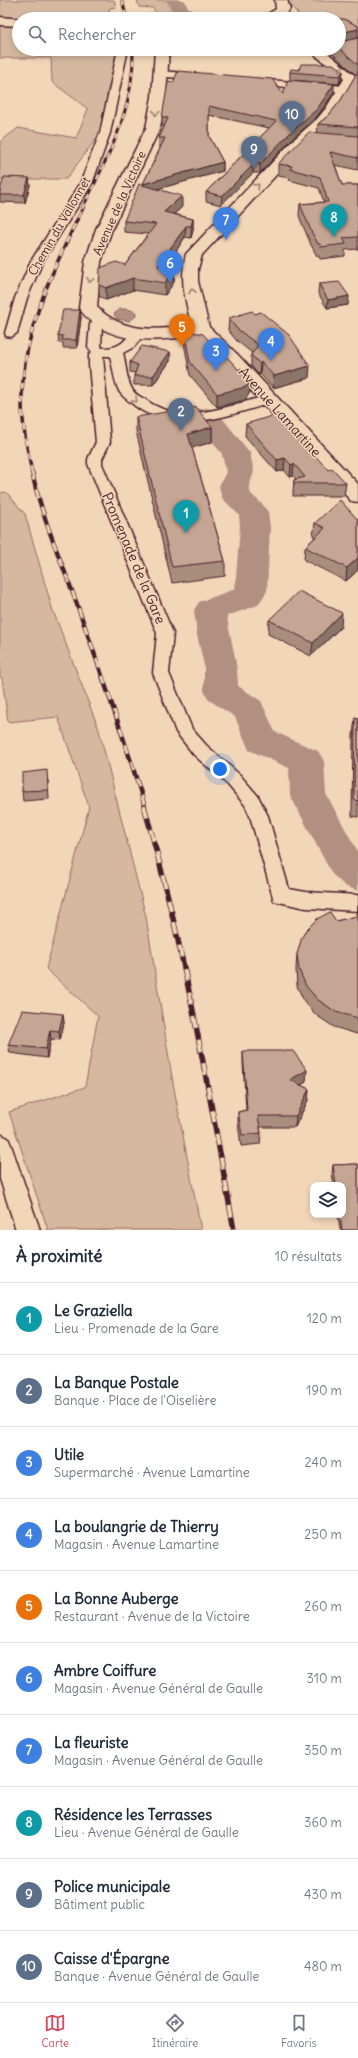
<!DOCTYPE html>
<html lang="fr">
<head>
<meta charset="utf-8">
<style>
	:root { --surface:#fff; --page:#f6f6f7; --text:#1f2937; --muted:#747a83; --line:#e0e1e3; --accent:#d1495b }
	body { margin:0; font-family:Delius,sans-serif; background:var(--page); color:var(--text) }
	.controls { position:absolute; right:12px; bottom:12px; display:grid; overflow:hidden; border-radius:8px; box-shadow:0 2px 6px #0003 }
	.controls button { width:36px; height:36px; display:grid; place-items:center; padding:0; border:0; border-bottom:1px solid var(--line); background:var(--surface); color:var(--text); font:20px sans-serif }
	.you { position:absolute; left:220px; top:769px; width:14px; height:14px; margin:-10px; border:3px solid #fff; border-radius:50%; background:#1a73e8; box-shadow:0 0 0 6px #1a73e833 }
	.badge { display:grid; place-items:center; width:26px; height:26px; border-radius:50%; background:var(--accent); color:#fff; font-size:13px; font-weight:700 }
	.pin { position:absolute; translate:-50% -33px; filter:drop-shadow(0 1px 2px #0008) }
	.pin::after { content:''; position:absolute; top:21px; width:14px; height:12px; background:inherit; clip-path:polygon(0 0,100% 0,50% 100%) }
	.list { margin:0; padding:0; list-style:none }
	h2 { display:flex; justify-content:space-between; align-items:center; height:52px; margin:0; padding:0 16px; font-size:17px }
	h2 small { font-size:13px; font-weight:400; color:var(--muted) }
	.list li { display:grid; grid-template-columns:26px 1fr auto; gap:12px; align-items:center; box-sizing:border-box; height:72px; padding:0 16px; border-top:1px solid var(--line) }
	.list b { display:block; font-size:15px; white-space:nowrap }
	.list p { margin:0; font-size:13px; white-space:nowrap; color:var(--muted) }
	.list em { font-size:13px; font-style:normal; color:var(--muted) }
	.icon { flex:none; width:22px; height:22px; fill:none; stroke:currentColor; stroke-width:2; stroke-linecap:round; stroke-linejoin:round }
	.map { position:relative; flex:none; width:358px; height:1230px; overflow:hidden }
	.search { position:absolute; background:var(--surface); box-shadow:0 2px 6px #0003; left:12px; right:12px; top:12px; height:44px; display:flex; align-items:center; gap:10px; box-sizing:border-box; padding:0 14px; border-radius:22px; color:var(--muted); font-size:15px }
	.sheet { height:772px; background:var(--surface) }
	nav { display:flex; justify-content:space-around; align-items:center; box-sizing:border-box; height:56px; border-top:1px solid var(--line); background:var(--surface); font-size:11px; color:var(--muted) }
	nav a { display:grid; justify-items:center; gap:2px }
	nav .on { color:var(--accent) }
	.map>svg:first-child { display:block }
	.green { fill:#d6b8a0; stroke:#906c66 }
	.water { fill:#b19082; stroke:#88635f }
	.lines { fill:none; stroke-linecap:round; stroke-linejoin:round }
	.river { fill:#b19082; fill-rule:evenodd }
	.street-casing { stroke:#4a1f2b; stroke-width:3 }
	.secondary-casing { stroke:#4a1f2b; stroke-width:3 }
	.street { fill:#f1d6b8; fill-rule:evenodd }
	.secondary { fill:#f1d6b8; fill-rule:evenodd }
	.rail-far3-casing { stroke:#4a1f2b; stroke-width:3 }
	.rail-far2-casing { stroke:#4a1f2b; stroke-width:3.5 }
	.rail-far1-casing { stroke:#4a1f2b; stroke-width:4.5 }
	.rail-casing { stroke:#4a1f2b; stroke-width:5.5 }
	.rail-far3 { stroke:#f1d6b8; stroke-width:2; stroke-dasharray:5.5; stroke-linecap:butt }
	.rail-far2 { stroke:#f1d6b8; stroke-width:2.5; stroke-dasharray:7; stroke-linecap:butt }
	.rail-far1 { stroke:#f1d6b8; stroke-width:3; stroke-dasharray:9; stroke-linecap:butt }
	.rail { stroke:#f1d6b8; stroke-width:4; stroke-dasharray:12; stroke-linecap:butt }
	.wall { fill:#a98e7e; stroke:#4a1f2b }
	.shaded-wall { fill:#8a7467; stroke:#4a1f2b }
	.building { fill:#c5a593; stroke:#4a1f2b }
	.oneway { stroke:#9e7a72 }
	.labels { text-anchor:middle; dominant-baseline:central; stroke-width:3; stroke-linejoin:round; paint-order:stroke }
	.far-street-label { font-size:12px; fill:#4a1f2b; stroke:#f1d6b8 }
	.street-label { font-size:14px; fill:#4a1f2b; stroke:#f1d6b8 }
</style>
</head>
<body>
<div class="map">
<svg width="358" height="1230" viewBox="0 0 358 1230">
	<rect width="100%" height="100%" fill="#f1d6b8"/>
	<filter id="ink" filterUnits="userSpaceOnUse"><feTurbulence type="fractalNoise" baseFrequency=".025" numOctaves="2"/><feDisplacementMap in="SourceGraphic" scale="8" xChannelSelector="R" yChannelSelector="G"/><feConvolveMatrix kernelMatrix="1 2 1 2 8 2 1 2 1" color-interpolation-filters="sRGB"/></filter>
	<g filter="url(#ink)">
		<g class="green">
			<polygon points="0,0 114,0 116,7 110,8 106,19 0,17"/>
			<polygon points="137,0 178,0 202,19 160,19 153,8 139,7"/>
			<path d="M 287,0 L 358,2 L 358,28 L 339,26 L 339,19 C 325,19 314,16 301,18 Z"/>
			<polygon points="0,25 19,26 19,49 116,49 116,60 99,135 66,179 0,179 0,142 18,128 76,138 88,109 52,82 51,58 0,58"/>
			<polygon points="6,492 25,514 52,608 99,730 146,917 173,1083 201,1230 48,1230 9,1112 85,1087 98,1016 46,969 89,807 58,717 8,722 2,678 0,677 0,493"/>
		</g>
		<polygon class="water" points="120,309 128,309 136,312 136,316 129,321 117,319 114,314"/>
		<g class="lines">
			<g class="river">
				<polygon points="166,0 184,0 191,14 188,18 176,18"/>
				<path d="M 206,408 L 216,410 L 250,453 L 254,472 L 249,486 L 251,494 L 263,505 L 268,512 L 270,527 L 267,591 L 258,605 L 227,616 C 230,640 238,661 238,686 L 261,701 L 275,732 L 318,751 L 324,761 L 326,794 L 358,852 L 358,891 L 345,886 L 332,874 L 290,795 L 289,768 L 249,750 L 235,717 L 209,700 L 204,691 L 204,665 L 197,635 L 194,610 L 199,602 L 235,589 L 240,527 L 239,515 L 222,498 L 219,486 L 226,472 L 222,454 L 192,416 L 196,410 Z"/>
			</g>
			<defs>
				<g id="street">
					<polygon points="118,49 128,49 110,133 92,184 43,261 27,298 17,333 11,337 6,336 5,333 15,298 31,261 80,184 100,133"/>
					<polygon points="160,71 198,74 203,77 198,80 157,76 155,74"/>
					<polygon points="255,79 345,86 350,89 345,92 251,84 250,82 251,80"/>
					<path d="M 101,317 L 107,321 L 102,326 L 101,346 L 102,348 C 128,348 124,334 138,330 L 144,334 L 134,347 L 123,353 C 126,364 126,378 132,389 C 134,394 141,397 146,400 C 182,427 230,405 269,395 L 274,396 L 276,399 L 274,402 C 231,415 176,436 135,406 C 130,401 123,398 119,391 C 114,381 113,367 110,356 L 103,356 L 110,442 L 102,459 L 102,464 L 173,633 L 169,673 L 192,729 L 206,745 L 240,775 L 258,796 L 268,816 L 289,889 L 306,892 L 358,895 L 358,911 L 306,908 L 274,901 L 250,816 L 245,805 L 228,785 L 194,755 L 176,732 L 153,673 L 157,633 L 88,464 L 88,459 L 96,442 L 89,365 L 89,355 L 92,352 L 88,347 L 90,324 Z"/>
					<polygon points="0,1134 8,1138 11,1145 40,1230 16,1230 0,1179"/>
				</g>
				<g id="secondary">
					<path d="M 275,0 L 287,0 L 290,9 C 281,23 263,19 248,19 L 250,16 L 268,14 L 276,9 Z"/>
					<polygon points="0,17 22,19 19,19 19,26 0,25"/>
					<path d="M 155,49 L 169,49 L 166,97 L 160,128 L 112,229 L 101,262 L 97,307 C 123,333 157,331 191,325 C 186,300 179,280 186,254 L 293,140 L 317,119 L 326,108 L 344,79 L 308,49 L 323,49 L 358,78 L 339,110 L 327,125 L 303,146 L 202,255 L 198,269 L 198,281 L 209,327 L 239,356 L 358,484 L 358,502 L 351,501 L 227,364 L 197,335 C 157,342 105,346 79,308 L 85,262 L 96,229 L 146,128 L 152,97 Z"/>
				</g>
			</defs>
			<use href="#street" class="street-casing"/>
			<use href="#secondary" class="secondary-casing"/>
			<use href="#street" class="street"/>
			<use href="#secondary" class="secondary"/>
			<defs>
				<g id="rail-far3">
					<polyline points="122,0 127,19"/>
					<path d="M 82,209 C 108,156 135,110 133,49"/>
				</g>
				<path id="rail-far2" d="M 32,473 C 27,447 21,421 22,395 C 24,328 54,267 83,208"/>
				<path id="rail-far1" d="M 32,472 C 41,514 59,556 74,596 C 99,666 124,736 145,807"/>
				<path id="rail" d="M 144,806 C 184,945 208,1088 234,1230"/>
			</defs>
			<use href="#rail-far3" class="rail-far3-casing"/>
			<use href="#rail-far2" class="rail-far2-casing"/>
			<use href="#rail-far1" class="rail-far1-casing"/>
			<use href="#rail" class="rail-casing"/>
			<use href="#rail-far3" class="rail-far3"/>
			<use href="#rail-far2" class="rail-far2"/>
			<use href="#rail-far1" class="rail-far1"/>
			<use href="#rail" class="rail"/>
		</g>
		<g class="wall">
			<polygon points="339,19 358,26 358,170 335,165 342,185 358,185 358,249 345,250 345,256 320,259 319,256 317,256 311,245 299,216 300,204 324,202 319,188 289,180 290,178 278,176 278,164 317,133 318,124 329,115 341,100 356,75 333,54 326,49 339,49"/>
			<polygon points="299,70 343,71 342,79 339,84 293,80 334,93 316,118 292,139 260,173 253,173 221,205 206,201 206,192 269,128 209,115 209,136 223,162 223,171 157,189 182,207 174,214 193,219 193,230 191,238 185,237 165,268 174,270 174,282 165,295 133,290 106,300 99,296 99,285 125,265 148,234 124,232 124,221 143,186 143,184 161,147 159,147 159,138 164,126 162,126 162,117 173,83 283,94 290,80 290,72"/>
			<polygon points="29,178 30,185 25,203 0,202 0,191"/>
			<polygon points="319,284 348,305 327,308 318,293"/>
			<polygon points="80,310 81,318 77,348 63,348 63,343 59,343 58,335"/>
			<polygon points="229,318 309,378 273,388 260,374 259,375 251,366 251,355 252,353 236,340 228,330"/>
			<polygon points="184,330 250,392 245,400 217,407 190,375 184,343"/>
			<polygon points="170,352 170,361 153,385 134,385 134,376 135,373 130,372 130,362"/>
			<polygon points="136,417 212,427 212,442 192,448 225,561 225,576 172,583 136,431"/>
			<polygon points="246,424 328,470 346,483 344,496 293,496 293,492 294,480 296,479 293,476 290,477 284,470 277,472 245,436"/>
			<polygon points="358,520 358,570 346,581 304,560 305,547 315,537 313,536 315,523"/>
			<polygon points="269,620 341,627 311,656 268,634"/>
			<polygon points="355,718 358,719 358,817 352,816 353,735"/>
			<polygon points="48,780 49,799 23,801 22,791"/>
			<polygon points="358,906 358,1034 357,1034 334,1027 316,1015 304,1001 297,986 296,969 297,954 336,921 357,916"/>
			<polygon points="63,1014 64,1023 60,1040 51,1039 47,1058 10,1053 8,1045"/>
			<polygon points="243,1051 306,1082 300,1085 309,1089 308,1100 295,1127 260,1127 261,1133 260,1144 241,1146 238,1123 238,1112 246,1110 243,1063"/>
			<polygon points="358,1164 358,1230 340,1230 338,1215 343,1215 343,1185 334,1185 332,1173 333,1165"/>
		</g>
		<g class="shaded-wall">
			<polygon points="358,29 358,40 339,43 340,33"/>
			<polygon points="343,71 342,79 339,84 340,76"/>
			<polygon points="334,84 334,93 316,118 292,139 260,173 260,164"/>
			<polygon points="223,162 223,171 143,193 143,184"/>
			<polygon points="254,164 253,173 221,205 222,196"/>
			<polygon points="29,178 30,185 25,203 24,195"/>
			<polygon points="182,196 182,207 164,223 164,212"/>
			<polygon points="193,219 193,230 191,238 191,226"/>
			<polygon points="186,226 185,237 158,278 158,266"/>
			<polygon points="174,270 174,282 165,295 165,283"/>
			<polygon points="133,278 133,290 106,300 106,288"/>
			<polygon points="349,296 348,305 327,308 328,300"/>
			<polygon points="80,310 81,318 77,348 76,340"/>
			<polygon points="170,352 170,361 153,385 153,376"/>
			<polygon points="261,362 260,374 259,375 260,364"/>
			<polygon points="310,366 309,378 273,388 274,376"/>
			<polygon points="251,379 250,392 245,400 217,407 217,394"/>
			<polygon points="212,427 212,442 188,449 188,434"/>
			<polygon points="285,458 284,470 277,472 277,460"/>
			<polygon points="294,464 293,476 290,477 291,465"/>
			<polygon points="358,558 358,570 346,581 347,568"/>
			<polygon points="342,613 341,627 311,656 313,643"/>
			<polygon points="63,1014 64,1023 60,1040 59,1031"/>
			<polygon points="50,1030 51,1039 47,1058 46,1049"/>
			<polygon points="307,1070 306,1082 289,1092 290,1080"/>
			<polygon points="309,1089 308,1100 295,1127 296,1116"/>
		</g>
		<g class="building">
			<polygon points="339,19 344,19 358,26 358,29 340,33 339,35"/>
			<polygon points="358,38 358,65 339,48 339,41 340,42"/>
			<polygon points="301,64 333,64 343,71 340,76 290,72 291,69 299,70"/>
			<polygon points="178,71 272,79 283,94 288,80 334,84 317,109 293,130 260,164 254,164 222,196 206,192 276,121 209,106 209,136 223,162 143,184 165,138 159,138 168,118 162,117 168,82 173,83"/>
			<polygon points="358,71 358,127 318,124 329,115 341,100"/>
			<polygon points="309,132 358,136 358,158 330,152 342,185 358,185 358,237 343,238 346,244 321,247 320,244 318,244 312,233 300,204 328,202 320,177 290,169 292,166 278,164"/>
			<polygon points="4,177 29,178 24,195 0,195 0,191"/>
			<polygon points="139,184 182,196 164,212 193,219 191,226 186,226 158,266 174,270 165,283 133,278 106,288 99,285 100,268 116,262 125,265 156,224 124,221"/>
			<polygon points="339,282 349,296 328,300 319,284"/>
			<polygon points="63,310 80,310 76,340 62,340 63,336 58,335"/>
			<polygon points="252,311 255,314 261,312 289,335 310,366 274,376 261,362 260,364 251,355 258,345 236,328 229,318"/>
			<polygon points="184,330 203,334 213,345 216,345 239,370 241,368 251,379 246,387 217,394 190,362"/>
			<polygon points="142,346 170,352 153,376 134,376 138,365 130,362"/>
			<polygon points="196,407 212,427 188,434 225,561 172,567 136,417"/>
			<polygon points="278,414 328,470 332,468 346,483 294,483 294,480 305,477 294,464 291,465 285,458 277,460 246,424"/>
			<polygon points="340,500 358,520 358,558 347,568 305,547 325,528 315,523"/>
			<polygon points="299,591 342,613 313,643 269,620"/>
			<polygon points="355,718 358,719 358,801 354,800"/>
			<polygon points="47,770 48,790 22,791 22,773"/>
			<polygon points="330,912 336,921 358,916 358,1018 336,1012 318,1000 306,986 299,970 297,954 302,937 306,930 317,919"/>
			<polygon points="22,1010 63,1014 59,1031 50,1030 46,1049 8,1045"/>
			<polygon points="243,1051 293,1051 307,1070 290,1080 309,1089 296,1116 258,1116 261,1133 242,1135 238,1112 247,1110"/>
			<polygon points="358,1164 358,1230 342,1230 340,1215 343,1215 343,1185 336,1185 333,1165"/>
		</g>
		<defs><path id="oneway-chevron" d="M-2-3.5L2.5 0L-2 3.5" fill="none" stroke-width="1.6" stroke-linecap="round" stroke-linejoin="round"/></defs>
		<g class="oneway">
			<use href="#oneway-chevron" transform="translate(340 69) rotate(-141)"/>
			<use href="#oneway-chevron" transform="translate(156 113) rotate(101)"/>
			<use href="#oneway-chevron" transform="translate(257 186) rotate(-47)"/>
			<use href="#oneway-chevron" transform="translate(90 280) rotate(99)"/>
			<use href="#oneway-chevron" transform="translate(192 291) rotate(-102)"/>
			<use href="#oneway-chevron" transform="translate(135 400) rotate(44)"/>
		</g>
	</g>
	<g class="labels">
		<g class="far-street-label">
			<text transform="translate(119 203) rotate(-66)">Avenue de la Victoire</text>
			<text transform="translate(59 226) rotate(-60)">Chemin du Vallonnet</text>
		</g>
		<g class="street-label">
			<text transform="translate(280 412) rotate(48)">Avenue Lamartine</text>
			<text transform="translate(134 558) rotate(67)">Promenade de la Gare</text>
		</g>
	</g>
</svg>
<div class="controls">
<button><svg class="icon" aria-label="layers" viewBox="0 0 24 24"><path d="M12 4l9 5-9 5-9-5zM3 14l9 5 9-5"/></svg></button>
</div>
<div class="you"></div>
<div class="pin badge" style="left:186px;top:533px;background:#0f9aa8">1</div>
<div class="pin badge" style="left:181px;top:431px;background:#5c6f8a">2</div>
<div class="pin badge" style="left:216px;top:371px;background:#3f7fe0">3</div>
<div class="pin badge" style="left:271px;top:361px;background:#3f7fe0">4</div>
<div class="pin badge" style="left:182px;top:347px;background:#e8710a">5</div>
<div class="pin badge" style="left:170px;top:283px;background:#3f7fe0">6</div>
<div class="pin badge" style="left:226px;top:240px;background:#3f7fe0">7</div>
<div class="pin badge" style="left:334px;top:237px;background:#0f9aa8">8</div>
<div class="pin badge" style="left:254px;top:169px;background:#5c6f8a">9</div>
<div class="pin badge" style="left:292px;top:134px;background:#5c6f8a">10</div>
<div class="search"><svg class="icon" aria-label="search" viewBox="0 0 24 24"><circle cx="10" cy="10" r="6"/><path d="M15 15l6 6"/></svg>Rechercher</div>
</div>
<section class="sheet">
<h2>À proximité<small>10 résultats</small></h2>
<ul class="list">
<li><span class="badge" style="background:#0f9aa8">1</span><div><b>Le Graziella</b><p>Lieu · Promenade de la Gare</p></div><em>120 m</em></li>
<li><span class="badge" style="background:#5c6f8a">2</span><div><b>La Banque Postale</b><p>Banque · Place de l'Oiselière</p></div><em>190 m</em></li>
<li><span class="badge" style="background:#3f7fe0">3</span><div><b>Utile</b><p>Supermarché · Avenue Lamartine</p></div><em>240 m</em></li>
<li><span class="badge" style="background:#3f7fe0">4</span><div><b>La boulangrie de Thierry</b><p>Magasin · Avenue Lamartine</p></div><em>250 m</em></li>
<li><span class="badge" style="background:#e8710a">5</span><div><b>La Bonne Auberge</b><p>Restaurant · Avenue de la Victoire</p></div><em>260 m</em></li>
<li><span class="badge" style="background:#3f7fe0">6</span><div><b>Ambre Coiffure</b><p>Magasin · Avenue Général de Gaulle</p></div><em>310 m</em></li>
<li><span class="badge" style="background:#3f7fe0">7</span><div><b>La fleuriste</b><p>Magasin · Avenue Général de Gaulle</p></div><em>350 m</em></li>
<li><span class="badge" style="background:#0f9aa8">8</span><div><b>Résidence les Terrasses</b><p>Lieu · Avenue Général de Gaulle</p></div><em>360 m</em></li>
<li><span class="badge" style="background:#5c6f8a">9</span><div><b>Police municipale</b><p>Bâtiment public</p></div><em>430 m</em></li>
<li><span class="badge" style="background:#5c6f8a">10</span><div><b>Caisse d'Épargne</b><p>Banque · Avenue Général de Gaulle</p></div><em>480 m</em></li>
</ul>
</section>
<nav>
<a class="on"><svg class="icon" aria-label="map" viewBox="0 0 24 24"><path d="M3 6l6-2 6 2 6-2v14l-6 2-6-2-6 2zM9 4v14M15 6v14"/></svg>Carte</a>
<a><svg class="icon" aria-label="directions" viewBox="0 0 24 24"><path d="M12 3l9 9-9 9-9-9zM9 14v-3h6M13 9l2 2-2 2"/></svg>Itinéraire</a>
<a><svg class="icon" aria-label="saved" viewBox="0 0 24 24"><path d="M7 4h10v16l-5-4-5 4z"/></svg>Favoris</a>
</nav>
</body>
</html>
